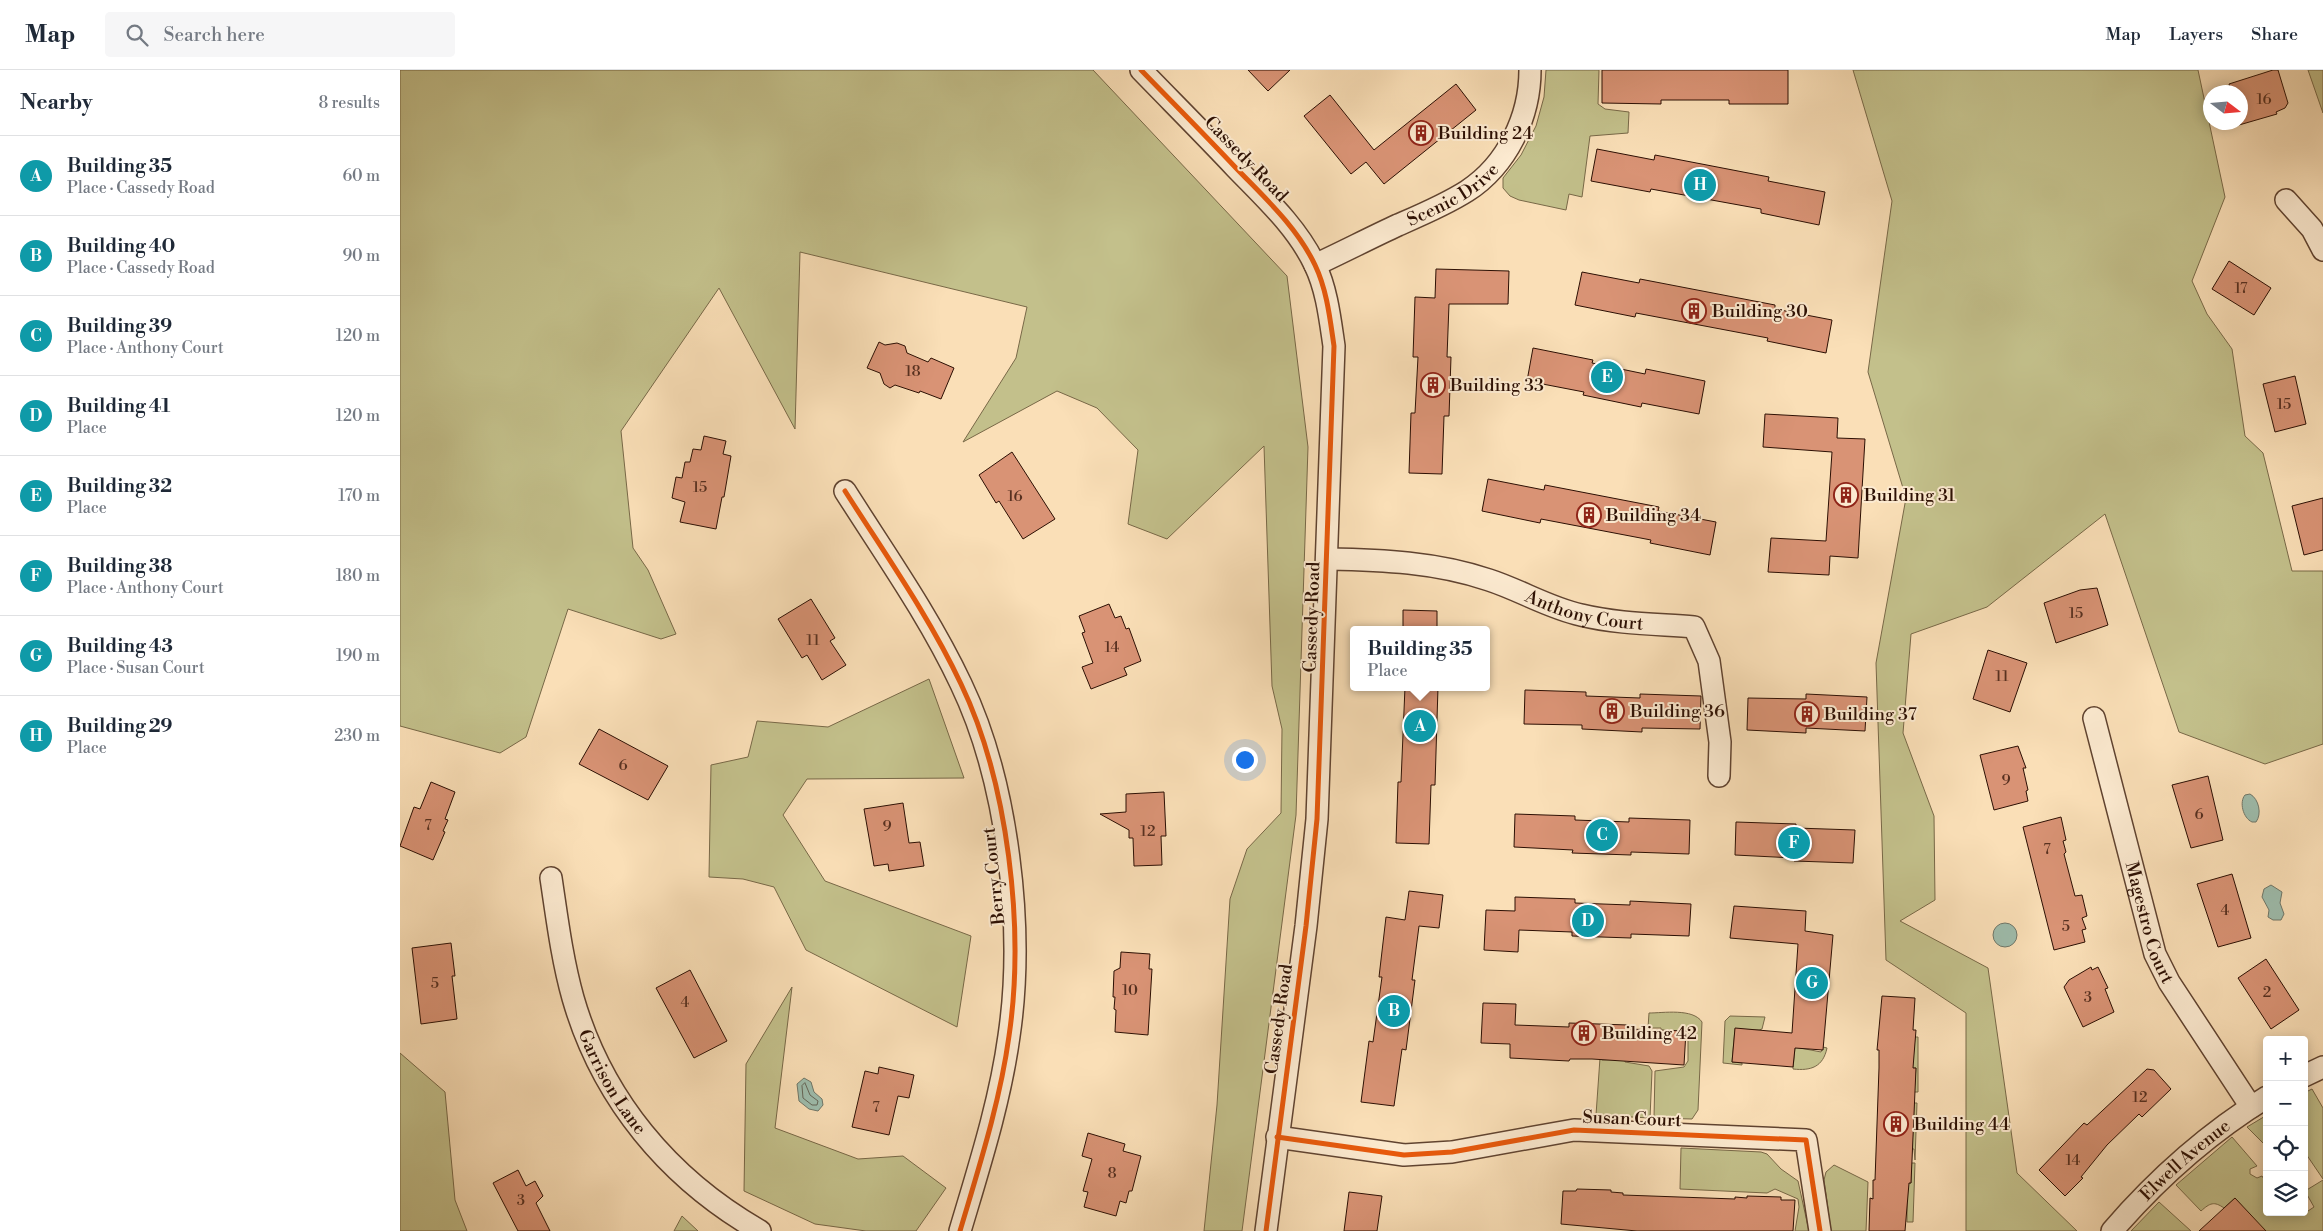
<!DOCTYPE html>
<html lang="en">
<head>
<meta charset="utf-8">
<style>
	:root { --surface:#fff; --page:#f6f6f7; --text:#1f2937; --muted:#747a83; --line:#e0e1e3; --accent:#d93025 }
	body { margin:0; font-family:"Libre Bodoni",serif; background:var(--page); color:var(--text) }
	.controls { position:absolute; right:15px; bottom:15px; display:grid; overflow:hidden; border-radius:5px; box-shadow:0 2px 12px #0003 }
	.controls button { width:45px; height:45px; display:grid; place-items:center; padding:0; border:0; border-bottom:1px solid var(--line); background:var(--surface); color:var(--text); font:25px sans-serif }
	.compass { position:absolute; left:1803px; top:15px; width:45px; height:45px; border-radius:50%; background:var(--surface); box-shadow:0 2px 12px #0003; rotate:106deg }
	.you { position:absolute; left:844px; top:689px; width:18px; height:18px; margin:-12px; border:4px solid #fff; border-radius:50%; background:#1a73e8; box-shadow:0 0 0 8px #1a73e833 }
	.badge { display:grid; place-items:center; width:32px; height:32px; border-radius:50%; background:var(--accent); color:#fff; font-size:16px; font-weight:700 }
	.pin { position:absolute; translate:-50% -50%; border:2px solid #fff; box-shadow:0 1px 5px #0006 }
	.popup { position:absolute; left:950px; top:556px; width:140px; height:65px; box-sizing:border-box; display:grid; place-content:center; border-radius:5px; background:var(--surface); filter:drop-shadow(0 1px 4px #0005); font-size:16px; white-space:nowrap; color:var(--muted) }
	.popup b { font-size:19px; color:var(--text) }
	.popup::after { content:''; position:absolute; left:50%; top:100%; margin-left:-10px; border:10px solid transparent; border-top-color:var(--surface) }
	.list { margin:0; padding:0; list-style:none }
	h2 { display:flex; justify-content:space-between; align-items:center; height:65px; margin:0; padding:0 20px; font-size:21px }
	h2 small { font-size:16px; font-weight:400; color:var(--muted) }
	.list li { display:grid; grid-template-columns:32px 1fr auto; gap:15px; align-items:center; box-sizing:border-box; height:80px; padding:0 20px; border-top:1px solid var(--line) }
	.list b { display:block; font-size:19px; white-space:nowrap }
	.list p { margin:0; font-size:16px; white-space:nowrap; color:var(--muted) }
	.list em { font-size:16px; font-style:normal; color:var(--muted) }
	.icon { flex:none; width:28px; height:28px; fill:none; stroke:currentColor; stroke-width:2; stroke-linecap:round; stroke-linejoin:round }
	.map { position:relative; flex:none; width:1923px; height:1161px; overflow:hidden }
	header { display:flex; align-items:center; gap:30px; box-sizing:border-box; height:70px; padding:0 25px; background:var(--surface); border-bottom:1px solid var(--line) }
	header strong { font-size:24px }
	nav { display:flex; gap:28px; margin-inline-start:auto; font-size:18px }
	.search { width:350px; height:45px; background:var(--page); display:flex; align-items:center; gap:12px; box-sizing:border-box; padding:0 18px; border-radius:5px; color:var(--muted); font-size:19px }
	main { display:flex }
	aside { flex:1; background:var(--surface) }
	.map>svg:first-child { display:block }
	.green { fill:#c3c08b; stroke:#786847 }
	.water { fill:#9ebdad; stroke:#707769 }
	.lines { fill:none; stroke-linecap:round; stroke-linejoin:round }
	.shore { stroke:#656658; stroke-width:1 }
	.building { fill:#d99375; stroke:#2c0f03 }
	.minor-casing { stroke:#604330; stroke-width:24 }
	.minor { stroke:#fcead0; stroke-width:21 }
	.cycleway-casing { stroke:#fcead0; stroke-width:8 }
	.cycleway { stroke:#e8590c; stroke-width:5 }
	.labels { text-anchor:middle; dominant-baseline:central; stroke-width:4; stroke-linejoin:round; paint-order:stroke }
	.number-label { font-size:15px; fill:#573020 }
	.poi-label { font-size:18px; fill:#2c0f03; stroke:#fcead0; text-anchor:start }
	.street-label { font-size:18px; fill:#2c0f03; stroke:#fcead0 }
</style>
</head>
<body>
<header>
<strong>Map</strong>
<div class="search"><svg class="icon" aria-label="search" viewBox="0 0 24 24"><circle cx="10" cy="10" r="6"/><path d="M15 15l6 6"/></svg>Search here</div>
<nav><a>Map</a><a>Layers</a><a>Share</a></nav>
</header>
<main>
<aside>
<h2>Nearby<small>8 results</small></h2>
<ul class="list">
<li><span class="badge" style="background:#0f9aa8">A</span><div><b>Building 35</b><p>Place · Cassedy Road</p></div><em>60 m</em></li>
<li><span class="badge" style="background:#0f9aa8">B</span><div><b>Building 40</b><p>Place · Cassedy Road</p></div><em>90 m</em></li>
<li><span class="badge" style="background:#0f9aa8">C</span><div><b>Building 39</b><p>Place · Anthony Court</p></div><em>120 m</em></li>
<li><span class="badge" style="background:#0f9aa8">D</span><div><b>Building 41</b><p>Place</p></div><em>120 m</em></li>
<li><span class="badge" style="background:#0f9aa8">E</span><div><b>Building 32</b><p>Place</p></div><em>170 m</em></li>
<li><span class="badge" style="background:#0f9aa8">F</span><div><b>Building 38</b><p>Place · Anthony Court</p></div><em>180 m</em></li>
<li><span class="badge" style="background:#0f9aa8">G</span><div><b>Building 43</b><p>Place · Susan Court</p></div><em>190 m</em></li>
<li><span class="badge" style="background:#0f9aa8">H</span><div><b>Building 29</b><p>Place</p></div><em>230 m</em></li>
</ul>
</aside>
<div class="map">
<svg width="1923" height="1161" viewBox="0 0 1923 1161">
	<rect width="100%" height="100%" fill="#fadfb7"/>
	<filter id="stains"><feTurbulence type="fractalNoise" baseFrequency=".004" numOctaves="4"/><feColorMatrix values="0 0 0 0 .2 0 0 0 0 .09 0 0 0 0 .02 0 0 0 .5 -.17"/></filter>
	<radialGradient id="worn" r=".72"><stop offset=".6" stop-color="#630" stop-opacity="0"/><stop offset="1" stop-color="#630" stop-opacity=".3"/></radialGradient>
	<g class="green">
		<polygon points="0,0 693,0 887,206 908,377 896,745 842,1161 804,1161 817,1035 830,829 847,779 881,743 882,659 872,616 864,376 767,469 728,454 738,380 697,338 657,321 563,372 616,288 627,237 400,182 395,359 319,218 221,361 233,478 248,500 276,564 261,569 168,539 126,667 100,683 0,656"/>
		<polygon points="1146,0 1199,0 1198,34 1205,39 1229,42 1228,63 1190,66 1182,127 1169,124 1166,140 1119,130 1110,126 1103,118 1103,108 1121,85 1136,56 1144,27"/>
		<polygon points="1453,0 1798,0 1825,127 1792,211 1807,244 1832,279 1845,366 1863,383 1892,501 1923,501 1923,674 1865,694 1779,662 1705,444 1587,537 1511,564 1503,663 1534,746 1535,830 1500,851 1588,898 1617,1103 1677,1161 1566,1161 1566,943 1486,890 1476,593 1506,428 1468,302 1492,131"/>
		<polygon points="1908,0 1923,0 1923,43"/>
		<polygon points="529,609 564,708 407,709 383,745 425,811 571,866 557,957 406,880 374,817 343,809 309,807 311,695 348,687 357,651 428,657"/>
		<polygon points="392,917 375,1058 458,1089 503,1086 546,1118 516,1161 466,1161 415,1154 344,1121 346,994"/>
		<path d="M 1249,943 C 1263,943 1293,938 1302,952 L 1298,1040 L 1292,1049 L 1254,1048 L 1255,1001 L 1284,997 L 1288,991 L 1288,965 L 1261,960 L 1261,958 L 1248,958 Z"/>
		<polygon points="1330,946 1365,947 1362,959 1359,960 1335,959 1332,992 1342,993 1342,995 1323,993 1325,951"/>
		<polygon points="1515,967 1518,967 1518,1022 1514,1022 1516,998 1512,998"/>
		<path d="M 1395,977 L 1421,982 L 1423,977 L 1427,978 C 1423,997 1411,1001 1393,999 Z"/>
		<polygon points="0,983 45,1022 55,1130 67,1161 0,1161"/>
		<polygon points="1200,988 1202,990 1225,989 1225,992 1249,996 1252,1001 1250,1048 1196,1045"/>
		<polygon points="1912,1019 1923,1038 1923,1109 1904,1081 1904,1023"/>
		<polygon points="1514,1033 1517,1033 1515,1090 1514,1079 1512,1079"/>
		<polygon points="1867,1045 1867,1077 1847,1057"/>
		<path d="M 1832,1067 L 1857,1096 L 1850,1099 L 1850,1104 L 1857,1108 L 1862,1106 L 1867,1114 L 1867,1142 L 1900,1142 L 1902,1145 L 1914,1137 L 1905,1121 L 1923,1110 L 1923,1161 L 1864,1161 L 1835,1128 L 1824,1138 C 1814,1131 1810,1133 1801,1141 L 1776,1115 Z"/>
		<polygon points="1281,1078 1361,1082 1367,1084 1381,1099 1398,1111 1409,1161 1395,1161 1399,1137 1398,1129 1375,1119 1367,1123 1280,1119"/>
		<polygon points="1511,1093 1515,1093 1513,1152 1507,1152 1507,1113 1511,1113"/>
		<polygon points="1434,1095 1468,1112 1466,1161 1431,1161 1424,1110 1426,1102"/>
		<polygon points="1759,1132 1791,1161 1731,1161"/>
		<polygon points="282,1146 298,1161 274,1161"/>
	</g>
	<g class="water">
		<path d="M 1850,724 C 1859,729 1862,744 1856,752 L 1852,752 C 1843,748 1839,732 1845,725 Z"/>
		<polygon points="1871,815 1882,822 1880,833 1884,844 1881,850 1873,850 1868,847 1869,840 1862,827 1864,819"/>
		<circle cx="1605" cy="865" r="12"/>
		<polygon points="404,1008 411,1012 414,1022 422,1029 423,1035 418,1041 409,1039 399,1031 397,1014"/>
	</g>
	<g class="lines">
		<polygon class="shore" points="405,1013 410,1025 418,1031 417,1035 412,1035 403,1028 402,1016"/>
	</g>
	<g class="building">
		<polygon points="848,0 890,0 868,21"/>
		<polygon points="1202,0 1388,0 1388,34 1329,34 1329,30 1261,30 1261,34 1202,33"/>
		<polygon points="1873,0 1878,0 1888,33 1885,38 1876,42 1877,44 1839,55 1838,52 1840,52 1840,22 1831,22 1829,14"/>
		<polygon points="1056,14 1076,40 984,114 966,92 951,104 904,46 930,25 974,80"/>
		<polygon points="1197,79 1254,90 1255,85 1369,107 1368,111 1425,122 1419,155 1361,143 1361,139 1251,119 1250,122 1191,111"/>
		<polygon points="1829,191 1871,218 1854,245 1812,219"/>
		<polygon points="1036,199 1109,201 1108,234 1049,234 1047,287 1051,287 1049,346 1044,346 1042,404 1009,403 1011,343 1015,343 1018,287 1013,287 1015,227 1035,228"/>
		<polygon points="1182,202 1239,213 1240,209 1375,235 1375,239 1432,250 1426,283 1367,271 1368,268 1236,243 1235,247 1175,235"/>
		<polygon points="479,272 485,275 497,273 505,276 507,283 528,292 531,288 554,298 541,329 520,321 519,323 495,315 490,318 484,314 480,303 467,298"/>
		<polygon points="1133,278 1193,290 1192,293 1245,304 1246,299 1305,311 1299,344 1242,333 1241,337 1183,325 1184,322 1127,311"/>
		<polygon points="1895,306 1906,354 1875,362 1863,314"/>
		<polygon points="1365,344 1438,348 1437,368 1465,369 1458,488 1430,486 1429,505 1368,502 1371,468 1426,471 1432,382 1363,377"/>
		<polygon points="304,366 326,371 323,384 331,386 324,427 322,427 316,459 280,452 285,432 272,428 276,407 282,408 285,392 290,392 293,379 301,380"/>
		<polygon points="612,382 655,449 623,469 599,431 596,433 579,405"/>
		<polygon points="1088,409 1144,420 1145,415 1259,437 1258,441 1316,452 1310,485 1250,473 1251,470 1141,449 1140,453 1082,441"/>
		<polygon points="1923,428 1923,480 1904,485 1892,436"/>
		<polygon points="1697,518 1708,555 1656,573 1644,533 1680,520"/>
		<polygon points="411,529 435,568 430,571 446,595 422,610 407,585 402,588 378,549"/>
		<polygon points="709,534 715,548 721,546 726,559 729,558 741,591 724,598 727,605 691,619 682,597 693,593 682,563 685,562 679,546"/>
		<polygon points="1003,540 1037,541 1037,560 1003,560"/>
		<polygon points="1588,580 1627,593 1610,642 1573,629"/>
		<polygon points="1005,617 1038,617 1035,715 1031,715 1029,774 996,773 998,712 1001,712"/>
		<polygon points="1125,620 1186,622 1186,626 1240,628 1240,624 1301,626 1300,659 1242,658 1242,662 1182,659 1182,655 1124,654"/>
		<polygon points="1406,624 1467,627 1465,661 1406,658 1406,663 1347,660 1348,628 1406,629"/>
		<polygon points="199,659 268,696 248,730 179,694"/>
		<polygon points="1618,676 1626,698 1623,698 1628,720 1626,721 1628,731 1594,740 1580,685"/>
		<polygon points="1808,706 1823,770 1791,778 1772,715"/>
		<polygon points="31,712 55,722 45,749 48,750 43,761 45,762 33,790 0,776 14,737 20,739"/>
		<polygon points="764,722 766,766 761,766 762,795 734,796 733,768 729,768 729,760 700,744 726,742 726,724"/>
		<polygon points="503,733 509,773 520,772 524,796 489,801 488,794 474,796 464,739"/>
		<polygon points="1115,744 1175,746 1175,750 1229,752 1229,748 1290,750 1289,784 1231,782 1231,785 1172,783 1173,780 1114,777"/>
		<polygon points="1661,747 1666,770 1663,771 1666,782 1664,784 1675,826 1682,825 1687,846 1682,848 1686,859 1682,860 1685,872 1654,880 1623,757"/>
		<polygon points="1336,752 1396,754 1396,758 1455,760 1453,793 1394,791 1394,788 1335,785"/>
		<polygon points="1832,804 1851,868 1818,877 1797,814"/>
		<polygon points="1009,821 1043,825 1039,858 1019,856 1012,910 1015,910 1006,980 1002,979 994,1036 961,1032 969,971 973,972 982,907 979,907 986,847 1005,850"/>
		<polygon points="1115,827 1175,829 1175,833 1230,835 1230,831 1291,834 1289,866 1231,864 1231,868 1172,866 1172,862 1119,860 1118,882 1084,880 1086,840 1115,841"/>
		<polygon points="1334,836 1406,841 1405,861 1433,865 1423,980 1395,978 1393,997 1332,992 1335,958 1392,963 1398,874 1330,868"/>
		<polygon points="51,873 55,906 52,906 57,949 21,954 12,878"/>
		<polygon points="721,882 750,884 749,899 752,899 748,965 715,962 716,940 714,939 715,927 713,927 714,901 720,898"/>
		<polygon points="1866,889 1899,940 1871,959 1838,908"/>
		<polygon points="1691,897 1692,900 1698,897 1708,918 1705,919 1714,942 1683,957 1664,917 1669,910"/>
		<polygon points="290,900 327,971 294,988 256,918"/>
		<polygon points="1482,926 1515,928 1513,960 1516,960 1513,998 1516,998 1511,1113 1509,1113 1505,1161 1469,1161 1470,1128 1473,1129 1473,1110 1475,1110 1479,998 1479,980 1477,980"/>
		<polygon points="1083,933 1116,934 1115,955 1169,957 1169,953 1228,955 1228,959 1286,961 1284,995 1192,989 1170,989 1169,991 1110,988 1110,974 1081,973"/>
		<polygon points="479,997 514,1005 509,1028 498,1026 489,1065 452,1057 465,1001 478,1004"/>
		<polygon points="1747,999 1754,1000 1771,1019 1742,1047 1739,1044 1707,1075 1681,1107 1683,1108 1665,1126 1639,1100 1684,1053 1687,1055"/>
		<polygon points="688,1063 725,1074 723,1081 741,1086 732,1121 729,1121 726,1133 720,1131 716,1146 684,1137 688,1122 683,1121 692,1089 682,1086"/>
		<polygon points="118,1100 126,1116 135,1111 143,1126 136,1133 150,1161 118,1161 93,1113"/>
		<polygon points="1177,1119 1211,1120 1211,1122 1223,1123 1223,1125 1335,1129 1335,1127 1347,1128 1347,1126 1381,1127 1381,1130 1395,1130 1393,1161 1237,1161 1161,1154 1163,1121 1176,1121"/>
		<polygon points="949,1122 982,1126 977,1161 944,1161"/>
		<polygon points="1835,1128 1866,1161 1799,1161 1824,1138"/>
	</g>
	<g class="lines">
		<defs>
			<g id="minor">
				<path d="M 741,0 C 773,33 805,65 836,98 C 865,128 897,157 915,195 C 927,220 930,249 934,276 L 917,749 L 906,856 L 866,1161"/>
				<polyline points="1886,130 1912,159 1923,180"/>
				<path id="s1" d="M 915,195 C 943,182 970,168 998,155 C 1021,145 1045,135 1067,121 C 1107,95 1130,47 1130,0"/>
				<path d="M 445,421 C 485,484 529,546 561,614 C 608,712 625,858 609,966 C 600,1032 579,1097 560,1161"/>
				<path id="s2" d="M 928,489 C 982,490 1036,492 1089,510 C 1120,520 1149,538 1181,545 C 1218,554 1257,554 1294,557 L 1309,591 L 1320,672 L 1319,706"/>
				<path id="s3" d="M 1694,648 L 1755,884 L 1769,912 L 1851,1037"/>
				<path id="s4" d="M 151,808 C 157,848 162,889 173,928 C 202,1029 269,1109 360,1161"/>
				<polyline points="1904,1006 1923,997"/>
				<polyline points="877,1067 1004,1085 1052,1082 1174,1060 1406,1070 1420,1161"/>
				<path id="s5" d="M 1712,1161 C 1756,1110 1810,1062 1867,1027"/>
			</g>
		</defs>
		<use href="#minor" class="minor-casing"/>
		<use href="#minor" class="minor"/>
		<defs>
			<g id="cycleway">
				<path d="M 741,0 C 773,33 805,65 836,98 C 865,128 897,157 915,195 C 927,220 930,249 934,276 L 917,749 L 906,856 L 866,1161"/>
				<path d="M 445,421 C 485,484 529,546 561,614 C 608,712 625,858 609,966 C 600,1032 579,1097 560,1161"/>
				<polyline points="877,1067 1004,1085 1052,1082 1174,1060 1406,1070 1420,1161"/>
			</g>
		</defs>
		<use href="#cycleway" class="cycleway-casing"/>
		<use href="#cycleway" class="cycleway"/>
	</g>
	<defs>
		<symbol id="building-ring" viewBox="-11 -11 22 22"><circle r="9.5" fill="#fcead0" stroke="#8f2418" stroke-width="1.5"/><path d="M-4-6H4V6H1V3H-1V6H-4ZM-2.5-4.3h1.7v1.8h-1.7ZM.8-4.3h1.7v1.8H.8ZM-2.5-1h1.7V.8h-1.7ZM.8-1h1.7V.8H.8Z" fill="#8f2418"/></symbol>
	</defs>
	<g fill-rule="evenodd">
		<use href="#building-ring" x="1007" y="49" width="28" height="28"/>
		<use href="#building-ring" x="1280" y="227" width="28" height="28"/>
		<use href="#building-ring" x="1019" y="301" width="28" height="28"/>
		<use href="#building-ring" x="1432" y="411" width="28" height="28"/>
		<use href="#building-ring" x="1175" y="431" width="28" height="28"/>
		<use href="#building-ring" x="1198" y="627" width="28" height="28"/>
		<use href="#building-ring" x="1393" y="630" width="28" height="28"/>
		<use href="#building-ring" x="1170" y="949" width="28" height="28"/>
		<use href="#building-ring" x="1482" y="1040" width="28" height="28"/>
	</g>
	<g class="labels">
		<g class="number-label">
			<text x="1864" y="29">16</text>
			<text x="1841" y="218">17</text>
			<text x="513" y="301">18</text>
			<text x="1884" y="334">15</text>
			<text x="300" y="417">15</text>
			<text x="615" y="426">16</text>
			<text x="1676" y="543">15</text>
			<text x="413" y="570">11</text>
			<text x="712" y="577">14</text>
			<text x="1602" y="606">11</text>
			<text x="223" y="695">6</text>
			<text x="1606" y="710">9</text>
			<text x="1799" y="744">6</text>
			<text x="28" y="755">7</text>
			<text x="487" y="756">9</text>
			<text x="748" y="761">12</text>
			<text x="1647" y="779">7</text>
			<text x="1825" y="840">4</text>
			<text x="1666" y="856">5</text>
			<text x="35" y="913">5</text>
			<text x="730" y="920">10</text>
			<text x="1867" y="922">2</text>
			<text x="1688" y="927">3</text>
			<text x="285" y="932">4</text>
			<text x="1740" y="1027">12</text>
			<text x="476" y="1037">7</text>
			<text x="1673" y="1090">14</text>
			<text x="712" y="1103">8</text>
			<text x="121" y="1130">3</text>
		</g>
		<g class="poi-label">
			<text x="1038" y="63">Building 24</text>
			<text x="1312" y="241">Building 30</text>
			<text x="1050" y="315">Building 33</text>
			<text x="1464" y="425">Building 31</text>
			<text x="1206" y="445">Building 34</text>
			<text x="1230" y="641">Building 36</text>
			<text x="1424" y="644">Building 37</text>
			<text x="1202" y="963">Building 42</text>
			<text x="1514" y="1054">Building 44</text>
		</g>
		<g class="street-label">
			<text transform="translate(846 89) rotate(46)">Cassedy Road</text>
			<text stroke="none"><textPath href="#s1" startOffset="155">Scenic Drive</textPath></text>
			<text stroke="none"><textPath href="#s2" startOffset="264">Anthony Court</textPath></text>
			<text transform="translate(912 547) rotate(-88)">Cassedy Road</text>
			<text transform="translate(594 806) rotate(-96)">Berry Court</text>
			<text stroke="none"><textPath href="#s3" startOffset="212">Magestro Court</textPath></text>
			<text transform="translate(879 949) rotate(-82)">Cassedy Road</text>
			<text stroke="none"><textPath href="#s4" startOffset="215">Garrison Lane</textPath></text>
			<text transform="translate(1232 1049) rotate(2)">Susan Court</text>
			<text stroke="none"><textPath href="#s5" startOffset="102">Elwell Avenue</textPath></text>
		</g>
	</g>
	<rect width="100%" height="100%" filter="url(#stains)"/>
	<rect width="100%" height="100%" fill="url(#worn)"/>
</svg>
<div class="controls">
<button>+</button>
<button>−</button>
<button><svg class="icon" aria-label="locate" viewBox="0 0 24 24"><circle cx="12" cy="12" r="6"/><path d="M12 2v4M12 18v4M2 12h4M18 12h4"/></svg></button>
<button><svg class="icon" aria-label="layers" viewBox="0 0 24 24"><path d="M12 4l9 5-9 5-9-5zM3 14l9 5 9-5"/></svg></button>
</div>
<svg class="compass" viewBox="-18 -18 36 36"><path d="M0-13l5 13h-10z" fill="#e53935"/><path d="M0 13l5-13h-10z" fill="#747a83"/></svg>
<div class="you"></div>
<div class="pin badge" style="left:1020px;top:656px;background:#0f9aa8">A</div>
<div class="popup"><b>Building 35</b>Place</div>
<div class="pin badge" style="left:994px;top:941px;background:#0f9aa8">B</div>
<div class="pin badge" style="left:1202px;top:765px;background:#0f9aa8">C</div>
<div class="pin badge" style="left:1188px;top:851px;background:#0f9aa8">D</div>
<div class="pin badge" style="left:1207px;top:307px;background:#0f9aa8">E</div>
<div class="pin badge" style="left:1394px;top:773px;background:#0f9aa8">F</div>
<div class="pin badge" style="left:1412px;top:913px;background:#0f9aa8">G</div>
<div class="pin badge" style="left:1300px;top:115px;background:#0f9aa8">H</div>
</div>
</main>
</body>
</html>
